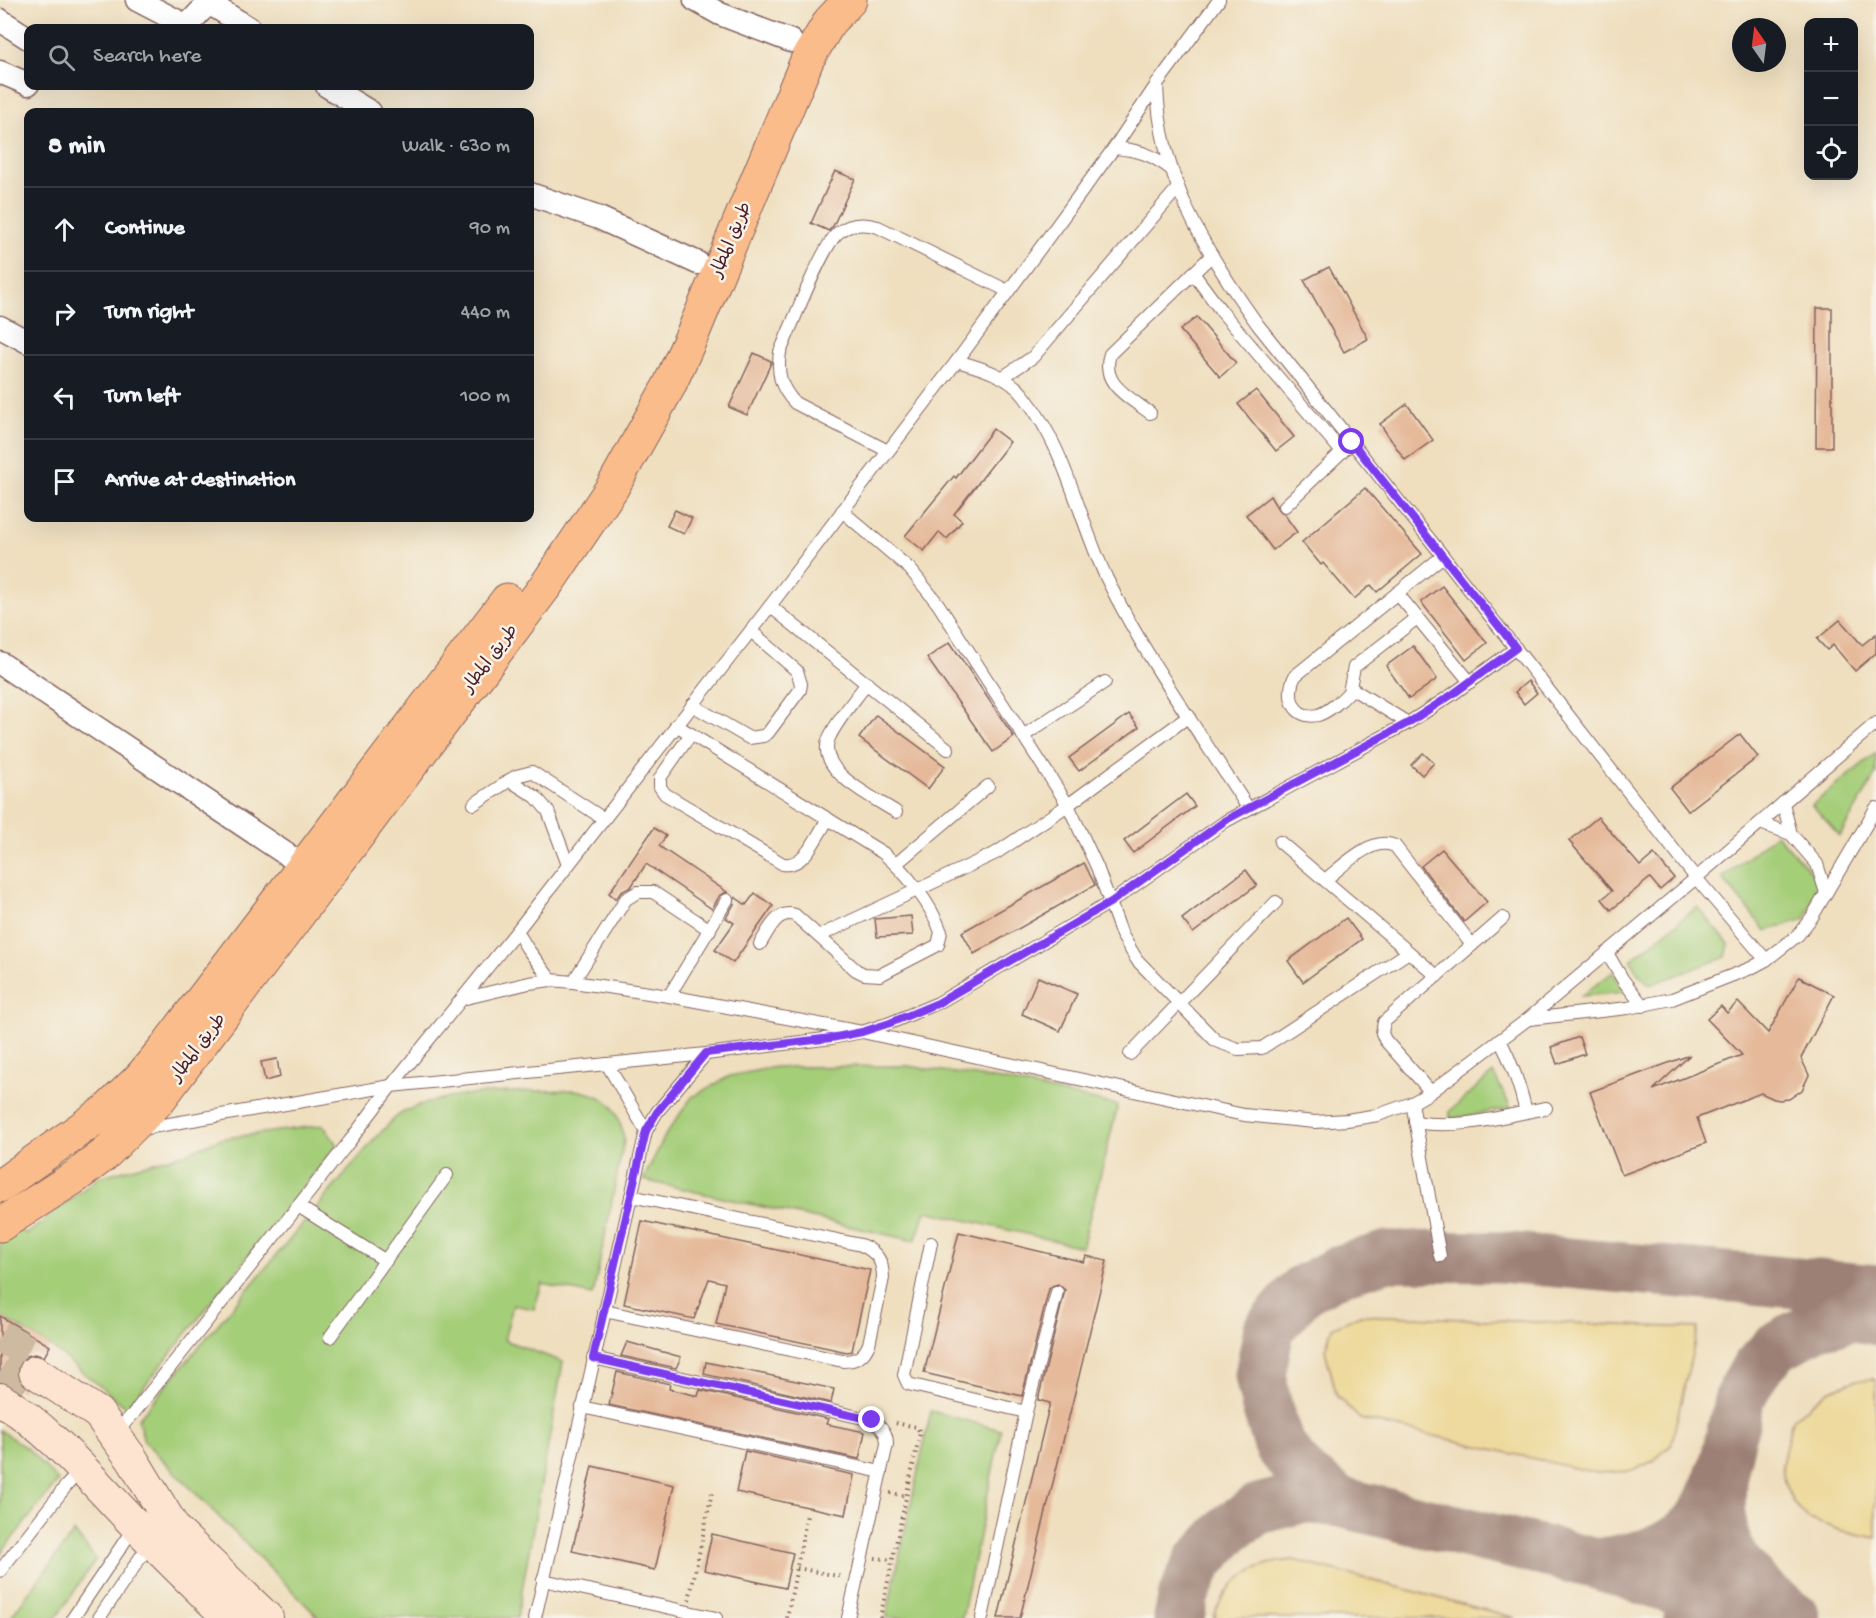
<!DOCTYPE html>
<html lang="en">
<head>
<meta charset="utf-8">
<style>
	:root { --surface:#171b24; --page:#20242c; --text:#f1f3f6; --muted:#9ea1a6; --line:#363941 }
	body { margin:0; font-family:"Gochi Hand","Playpen Sans Arabic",sans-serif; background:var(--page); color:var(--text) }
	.controls { position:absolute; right:18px; top:18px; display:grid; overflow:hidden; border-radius:12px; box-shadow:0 6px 24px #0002 }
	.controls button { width:54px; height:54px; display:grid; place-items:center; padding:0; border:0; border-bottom:2px solid var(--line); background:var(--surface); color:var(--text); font:30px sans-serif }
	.compass { position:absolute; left:1732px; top:18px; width:54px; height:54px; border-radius:50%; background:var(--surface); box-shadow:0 6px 24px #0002; rotate:346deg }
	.stop { position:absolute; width:18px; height:18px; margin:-14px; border:4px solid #7c3aed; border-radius:50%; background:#fff }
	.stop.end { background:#7c3aed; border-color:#fff; box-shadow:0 2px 6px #0008 }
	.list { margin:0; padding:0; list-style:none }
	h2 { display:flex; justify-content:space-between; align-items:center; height:78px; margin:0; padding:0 24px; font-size:26px }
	h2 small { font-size:20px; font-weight:400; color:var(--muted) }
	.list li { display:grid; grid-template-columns:39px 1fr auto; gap:18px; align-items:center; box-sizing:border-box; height:84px; padding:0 24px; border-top:2px solid var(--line) }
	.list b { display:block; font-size:22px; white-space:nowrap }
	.list em { font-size:20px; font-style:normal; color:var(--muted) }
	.icon { flex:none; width:33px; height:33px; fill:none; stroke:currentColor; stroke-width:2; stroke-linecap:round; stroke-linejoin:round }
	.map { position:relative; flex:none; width:1876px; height:1618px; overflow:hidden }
	.search { position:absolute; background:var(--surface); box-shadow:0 6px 24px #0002; left:24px; top:24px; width:510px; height:66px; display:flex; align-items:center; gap:15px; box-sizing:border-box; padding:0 21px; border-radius:12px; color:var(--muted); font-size:22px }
	.panel { position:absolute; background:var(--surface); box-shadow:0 6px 24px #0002; left:24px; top:108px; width:510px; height:414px; border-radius:12px }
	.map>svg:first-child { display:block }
	.green { fill:#a5ce79; stroke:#787652; stroke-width:1.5 }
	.sand { fill:#eeda9e; stroke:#9c7c64; stroke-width:1.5 }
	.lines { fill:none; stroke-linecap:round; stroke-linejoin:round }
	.taxiway { stroke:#9c7f75; stroke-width:51 }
	.building { fill:#e5b99a }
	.secondary-tunnel { stroke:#ceb9a1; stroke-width:32; stroke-dasharray:32 16; stroke-linecap:butt }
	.lane-casing { stroke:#84625f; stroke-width:14 }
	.street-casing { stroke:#84625f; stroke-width:25 }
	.secondary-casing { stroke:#84625f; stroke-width:34 }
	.primary-casing { stroke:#84625f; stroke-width:35 }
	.path { stroke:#84625f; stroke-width:4; stroke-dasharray:1.5 4.5; stroke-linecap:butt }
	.lane { stroke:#fff; stroke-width:12 }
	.street { stroke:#fff; stroke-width:22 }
	.secondary { stroke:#fde4d1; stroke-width:32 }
	.primary { stroke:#fabc8b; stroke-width:33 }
	.route { stroke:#7c3aed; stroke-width:8 }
	.labels { text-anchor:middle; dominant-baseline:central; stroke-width:5; stroke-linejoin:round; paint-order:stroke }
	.street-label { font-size:18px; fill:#4a1f2b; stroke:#f7f3e8 }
</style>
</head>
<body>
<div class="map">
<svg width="1876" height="1618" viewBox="0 0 1876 1618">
	<rect width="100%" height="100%" fill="#f7f3e8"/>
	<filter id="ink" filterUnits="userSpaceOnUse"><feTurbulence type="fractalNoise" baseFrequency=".0167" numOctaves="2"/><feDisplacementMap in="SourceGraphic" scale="12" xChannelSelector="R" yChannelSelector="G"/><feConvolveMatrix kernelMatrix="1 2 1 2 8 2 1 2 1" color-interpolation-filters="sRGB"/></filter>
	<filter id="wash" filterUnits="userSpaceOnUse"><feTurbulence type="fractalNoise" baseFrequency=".008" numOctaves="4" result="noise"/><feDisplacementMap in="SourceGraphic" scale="24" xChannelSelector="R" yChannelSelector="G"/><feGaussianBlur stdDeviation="1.35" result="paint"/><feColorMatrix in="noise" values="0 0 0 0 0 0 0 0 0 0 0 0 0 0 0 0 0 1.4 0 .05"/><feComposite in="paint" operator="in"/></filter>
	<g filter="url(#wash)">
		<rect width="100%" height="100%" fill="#efdfbf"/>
		<g class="green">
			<polygon points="1876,753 1876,774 1840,836 1812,805"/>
			<polygon points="1776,834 1820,881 1805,919 1766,931 1722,878"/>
			<polygon points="1697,907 1729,944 1726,957 1650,985 1637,972 1631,960"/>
			<polygon points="1613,972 1624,992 1581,996"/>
			<polygon points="908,1066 1001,1080 1118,1105 1082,1247 926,1211 915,1241 643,1180 666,1134 692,1097 730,1076 775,1067"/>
			<polygon points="1493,1073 1511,1108 1450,1119 1450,1111"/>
			<path d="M 574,1090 C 609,1095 618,1106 624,1140 L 593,1295 L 542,1284 L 534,1309 L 513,1305 L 504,1340 L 563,1362 L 517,1618 L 319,1618 L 144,1441 L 138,1419 L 378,1135 C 386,1128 393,1118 402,1113 C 444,1089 525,1092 574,1090 Z"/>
			<polygon points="323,1125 337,1145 127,1408 50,1346 0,1316 0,1241 14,1227 27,1234 99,1177 187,1153 219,1139"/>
			<polygon points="931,1411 1001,1430 962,1618 886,1618"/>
			<polygon points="0,1430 28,1449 58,1481 0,1554"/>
			<polygon points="74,1532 96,1559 56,1618 10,1618"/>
		</g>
		<g class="sand">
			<polygon points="1360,1315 1698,1328 1671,1445 1653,1461 1632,1471 1597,1473 1360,1419 1337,1396 1325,1350 1332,1328"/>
			<polygon points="1876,1379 1876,1538 1839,1530 1809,1519 1793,1502 1784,1482 1782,1464 1792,1420 1828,1391 1857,1380"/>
			<path d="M 1293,1560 L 1516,1618 L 1214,1618 C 1220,1593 1240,1573 1265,1565 C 1273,1562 1284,1561 1293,1560 Z"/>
		</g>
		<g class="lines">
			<g class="taxiway">
				<path d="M 1597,1564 C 1630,1559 1663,1554 1689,1531 C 1705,1517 1713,1493 1721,1474 C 1721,1495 1718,1518 1725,1539 C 1735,1572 1769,1598 1795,1618"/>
				<polyline points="1179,1618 1184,1594 1199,1562 1230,1528 1258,1509 1301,1498 1340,1502"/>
				<polyline points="1689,1618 1740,1397 1755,1370 1776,1347 1818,1324 1854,1316 1876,1320"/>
				<polyline points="1774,1618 1693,1596 1597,1564 1340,1502 1304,1476 1279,1445 1267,1407 1260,1375 1269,1329 1303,1290 1341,1270 1388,1256 1500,1257 1876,1290"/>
			</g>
		</g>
		<g id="blocks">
			<g class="building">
				<polygon points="835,171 855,179 833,226 829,231 811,223"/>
				<polygon points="1329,267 1368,339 1344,352 1304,280"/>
				<polygon points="1817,308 1832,308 1832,447 1816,447"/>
				<polygon points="1197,317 1236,363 1220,377 1180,330"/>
				<polygon points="754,353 771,361 771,363 747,415 729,407"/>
				<polygon points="1256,390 1294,437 1276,451 1238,404"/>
				<polygon points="1407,404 1433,440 1405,460 1380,424"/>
				<polygon points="993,429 1010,442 954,514 962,521 947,539 939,532 924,551 905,536 954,476 956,478"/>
				<polygon points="1365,488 1422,554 1377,592 1371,585 1354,599 1323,563 1321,565 1302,542"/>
				<polygon points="1270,496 1279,511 1284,514 1297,532 1273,550 1246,515"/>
				<polygon points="675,510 692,518 684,534 667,526"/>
				<polygon points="1442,586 1487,643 1466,660 1421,602"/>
				<polygon points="1840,620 1862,645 1876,634 1876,653 1855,671 1833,645 1827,650 1817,639"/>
				<polygon points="950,642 1014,737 993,752 927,658"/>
				<polygon points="1413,646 1437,679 1409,699 1386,666"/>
				<polygon points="1528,681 1537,693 1524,704 1515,692"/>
				<polygon points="1129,714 1139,727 1079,771 1069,758"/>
				<polygon points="876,715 945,766 928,789 859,738"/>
				<polygon points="1740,734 1758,757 1688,811 1670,788"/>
				<polygon points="1423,753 1434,763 1422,775 1411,765"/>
				<polygon points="1186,794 1195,806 1133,853 1124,841"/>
				<polygon points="1598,817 1640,866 1654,854 1674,878 1660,890 1650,878 1611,910 1602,899 1612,891 1569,841"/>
				<polygon points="654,828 666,836 659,846 727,892 720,895 712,909 646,864 631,887 621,892 616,899 609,893"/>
				<polygon points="1442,849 1487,902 1464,922 1421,866"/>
				<polygon points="1084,863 1095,885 974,954 962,932"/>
				<polygon points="1246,870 1257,885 1193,933 1182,919"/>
				<polygon points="755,893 773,906 733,963 715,950 734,923 726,918 734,904 735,897 746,905"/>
				<polygon points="911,916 913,935 877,937 875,919"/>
				<polygon points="1346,918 1362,939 1303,982 1288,961"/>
				<polygon points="1038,977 1077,994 1060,1031 1022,1014"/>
				<polygon points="1799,977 1834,995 1801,1058 1809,1075 1802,1090 1789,1099 1780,1100 1774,1099 1761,1093 1697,1118 1706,1143 1622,1175 1590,1092 1690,1055 1653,1090 1742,1055 1707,1019 1721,1006 1727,1013 1738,1002 1768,1033"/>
				<polygon points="1579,1037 1585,1054 1557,1064 1551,1047"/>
				<polygon points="277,1059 280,1077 265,1081 261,1062"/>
				<polygon points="642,1221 870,1270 852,1351 847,1352 716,1324 725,1283 709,1279 694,1319 624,1304"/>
				<polygon points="959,1232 1084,1262 1086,1256 1107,1261 1020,1618 998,1618 1050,1403 1038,1400 1065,1290 1058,1284 1052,1286 1049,1289 1022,1396 924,1373"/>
				<polygon points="0,1316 50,1346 44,1357 35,1354 27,1356 20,1363 17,1370 19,1380 25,1387 22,1392 10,1384 0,1381"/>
				<polygon points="627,1342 681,1357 676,1368 621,1356"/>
				<polygon points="706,1362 834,1389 831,1403 704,1374"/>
				<polygon points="617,1372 670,1384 669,1389 698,1396 700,1390 828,1419 826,1424 865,1432 859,1459 609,1405"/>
				<polygon points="745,1451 854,1475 846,1515 736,1492"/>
				<polygon points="592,1466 674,1485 655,1570 572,1551"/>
				<polygon points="712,1534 793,1553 785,1588 704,1570"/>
			</g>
		</g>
	</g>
	<g filter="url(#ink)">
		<use href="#blocks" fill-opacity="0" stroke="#84625f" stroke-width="1.5"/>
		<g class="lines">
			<g class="secondary-tunnel">
				<polyline points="0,1336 42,1359"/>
				<polyline points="0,1372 26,1386"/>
			</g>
			<defs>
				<g id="lane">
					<path d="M 1157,84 C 1159,177 1205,251 1258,325 L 1443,556 L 1696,878 L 1766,960"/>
					<path d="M 1114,148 C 1139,150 1151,154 1171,169"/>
					<polyline points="1193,273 1222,312 1342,452"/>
					<path d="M 957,361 C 981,368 1008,375 1024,396 C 1067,450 1078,518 1107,579 C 1146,659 1200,733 1248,808"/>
					<polyline points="1003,377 1033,357 1177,189"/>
					<path d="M 1150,413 C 1129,397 1100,384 1110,354 L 1212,255"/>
					<path d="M 888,451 L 795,403 C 780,387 777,373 780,352 C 791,328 823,243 839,232 C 851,223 864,223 878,227 L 1008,291"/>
					<polyline points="1285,506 1347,447"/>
					<polyline points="842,511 910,569 938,604 1068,805 1097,867 1122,935 1137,960 1216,1041 1238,1049 1262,1048 1409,952"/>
					<polyline points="1397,593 1470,682"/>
					<polyline points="770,606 948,749"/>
					<path d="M 1417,618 L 1354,667 L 1349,692 C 1342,700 1328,712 1318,715 C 1293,720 1285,695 1295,676 L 1443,556"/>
					<path d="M 867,683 C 855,700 837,720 829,738 C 815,771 873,797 896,812"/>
					<polyline points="1351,688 1408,723"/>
					<polyline points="692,705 749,738 763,736 768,733 800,690 801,684 797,671 751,631"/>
					<path d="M 676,725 L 883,853 C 906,872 931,904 941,932 L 938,945 L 880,975 L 864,974 L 856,970 L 795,915 C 777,909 769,930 760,944"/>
					<path d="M 691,734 L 660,778 L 660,787 L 665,794 L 783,864 C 805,868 817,835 828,819"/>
					<polyline points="1023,736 1105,682"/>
					<polyline points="509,780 536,797 548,811 568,865"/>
					<polyline points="1783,803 1791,834 1817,864 1826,893"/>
					<polyline points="474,804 516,776 532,772 604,819"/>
					<polyline points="1760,823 1791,834"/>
					<polyline points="1280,842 1437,976"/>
					<polyline points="896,864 988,786"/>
					<path d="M 1325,880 C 1342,867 1372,835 1395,846 L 1472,945"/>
					<polyline points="517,931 527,948 551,980"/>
					<polyline points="819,936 996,853 1068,805 1189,716"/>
					<polyline points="1607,953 1623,980 1643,1006"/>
					<polyline points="573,982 626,899 638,892 653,892 710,930"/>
					<polyline points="669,996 727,900"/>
					<polyline points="462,999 529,983 551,980 573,982 669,996 862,1032 1244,1115 1315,1122 1347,1120 1378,1115 1412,1103 1431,1092 1528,1019 1696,878 1876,723"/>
					<polyline points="1529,1019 1628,1008 1657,1002 1672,999 1751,968 1766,960 1798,935 1812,917 1876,808"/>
					<path d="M 1500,1040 C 1512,1063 1520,1086 1526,1112"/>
					<polyline points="1130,1054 1276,902"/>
					<polyline points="607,1064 646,1131"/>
					<polyline points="1431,1092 1385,1040 1382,1033 1384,1022 1503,918"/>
					<polyline points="1412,1103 1440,1256"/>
					<path d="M 1415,1122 C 1460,1130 1503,1116 1546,1108"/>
					<polyline points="140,1129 391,1086 706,1054 832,1038 862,1032 890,1023 938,1003 1111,902 1226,821 1408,723 1453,694 1516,648"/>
					<polyline points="298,1206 386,1261"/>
					<polyline points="931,1243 904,1375 908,1384 1026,1412"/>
					<path d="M 604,1311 L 843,1361 C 857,1361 864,1356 869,1344 L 883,1278 C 883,1261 877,1252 861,1245 L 631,1196"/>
					<polyline points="330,1337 447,1175"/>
					<path d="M 593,1358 L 872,1420 C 882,1426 887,1433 887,1444 L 848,1618"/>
					<polyline points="582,1407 881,1472"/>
					<polyline points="114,1434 133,1414 349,1142 391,1086 517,931 770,606 957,361 1114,148 1157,84 1219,0"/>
					<polyline points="0,1571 66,1486 82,1469"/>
					<polyline points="543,1580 716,1618"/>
					<polyline points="73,1618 135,1526"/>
					<polyline points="99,1618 151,1542"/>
					<polyline points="535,1618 646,1131 657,1112 706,1054"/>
					<polyline points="982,1618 1026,1412 1057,1292"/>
				</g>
				<g id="street">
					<path d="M 137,0 L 185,25 C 196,21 199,7 212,5 L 249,28"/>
					<polyline points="695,0 720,14 791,41"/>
					<polyline points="0,20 28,38"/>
					<polyline points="0,72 28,84"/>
					<polyline points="327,86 370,112"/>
					<polyline points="530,194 599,218 698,263"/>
					<polyline points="0,327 28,342"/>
					<polyline points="0,663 304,866"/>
				</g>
				<g id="secondary">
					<polyline points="35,1372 98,1413 132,1459 175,1530 267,1618"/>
					<path d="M 0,1399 C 48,1428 86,1473 125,1514 C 159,1550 194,1584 229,1618"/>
				</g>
				<g id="primary">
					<polyline points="0,1186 107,1110 140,1078 165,1048 507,600"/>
					<polyline points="0,1225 75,1177 104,1155 158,1101 547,584 612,488 669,386 693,333 808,58 830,21 850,0"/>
				</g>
			</defs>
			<use href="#lane" class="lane-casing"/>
			<use href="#street" class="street-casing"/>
			<use href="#secondary" class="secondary-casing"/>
			<use href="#primary" class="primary-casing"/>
			<g class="path">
				<polyline points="890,1493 907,1496"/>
				<polyline points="875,1558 893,1560"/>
				<polyline points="797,1568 843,1577"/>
				<polyline points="689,1600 713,1489"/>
				<polyline points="787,1618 807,1515"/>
				<polyline points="880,1618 920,1433 917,1427 895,1423"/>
			</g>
			<use href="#lane" class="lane"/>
			<use href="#street" class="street"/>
			<use href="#secondary" class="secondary"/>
			<use href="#primary" class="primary"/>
		</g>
	</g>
	<g class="lines" filter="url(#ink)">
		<polyline class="route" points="872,1420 593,1358 646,1131 657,1112 706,1053 831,1038 862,1032 890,1023 938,1003 1111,902 1226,820 1408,723 1453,694 1516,648 1352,442"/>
	</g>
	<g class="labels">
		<g class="street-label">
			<text transform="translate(732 240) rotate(-67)">طريق المطار</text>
			<text transform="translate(491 659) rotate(-53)">طريق المطار</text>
			<text transform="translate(199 1048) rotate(-53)">طريق المطار</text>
		</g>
	</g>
</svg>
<div class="controls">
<button>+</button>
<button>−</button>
<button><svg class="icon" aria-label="locate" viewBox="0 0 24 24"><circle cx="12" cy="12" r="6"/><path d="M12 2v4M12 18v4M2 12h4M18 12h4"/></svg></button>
</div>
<svg class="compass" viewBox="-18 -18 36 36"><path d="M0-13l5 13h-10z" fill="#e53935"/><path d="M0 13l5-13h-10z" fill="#9ea1a6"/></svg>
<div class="stop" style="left:1352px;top:442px"></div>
<div class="stop end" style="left:872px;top:1420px"></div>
<div class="search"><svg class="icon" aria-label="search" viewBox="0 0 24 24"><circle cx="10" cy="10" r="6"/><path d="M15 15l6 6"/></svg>Search here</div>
<section class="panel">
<h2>8 min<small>Walk · 630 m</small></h2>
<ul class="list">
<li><svg class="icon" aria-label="ahead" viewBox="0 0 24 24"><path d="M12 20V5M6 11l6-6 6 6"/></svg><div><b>Continue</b></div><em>90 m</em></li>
<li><svg class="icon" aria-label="right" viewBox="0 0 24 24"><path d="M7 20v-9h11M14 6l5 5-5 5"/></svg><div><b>Turn right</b></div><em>440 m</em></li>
<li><svg class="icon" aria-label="left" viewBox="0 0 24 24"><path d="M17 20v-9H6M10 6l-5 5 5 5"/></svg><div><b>Turn left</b></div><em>100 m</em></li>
<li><svg class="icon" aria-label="arrive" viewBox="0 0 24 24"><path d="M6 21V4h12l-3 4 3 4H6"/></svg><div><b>Arrive at destination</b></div></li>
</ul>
</section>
</div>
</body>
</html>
